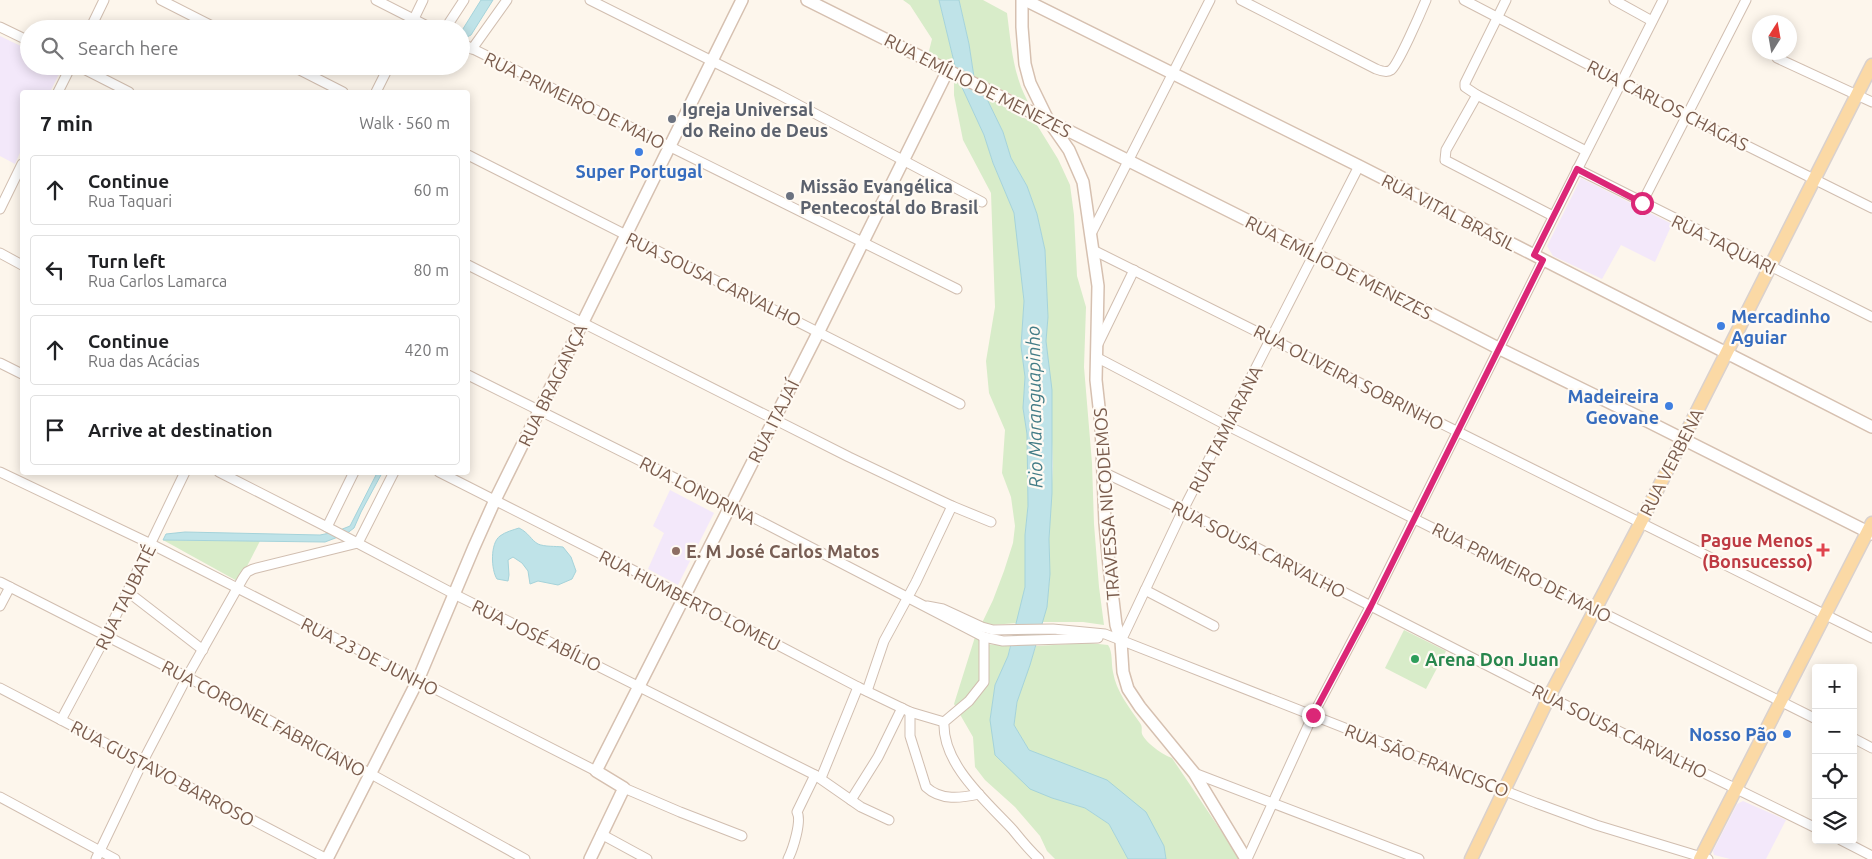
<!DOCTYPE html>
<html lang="en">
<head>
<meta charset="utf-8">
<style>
	:root { --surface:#fff; --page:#f2f2f2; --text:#202124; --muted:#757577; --line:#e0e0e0 }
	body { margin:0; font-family:Ubuntu,sans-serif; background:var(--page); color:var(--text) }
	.controls { position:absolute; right:15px; bottom:15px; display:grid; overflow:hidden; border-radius:5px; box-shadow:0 2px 12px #0003 }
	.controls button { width:45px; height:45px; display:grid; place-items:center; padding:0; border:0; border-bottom:1px solid var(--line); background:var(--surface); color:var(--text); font:25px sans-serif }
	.compass { position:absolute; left:1752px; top:15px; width:45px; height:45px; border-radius:50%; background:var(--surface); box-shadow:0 2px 12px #0003; rotate:11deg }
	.stop { position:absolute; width:15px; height:15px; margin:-11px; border:4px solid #db2777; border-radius:50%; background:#fff }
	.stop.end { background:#db2777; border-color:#fff; box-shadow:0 1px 5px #0008 }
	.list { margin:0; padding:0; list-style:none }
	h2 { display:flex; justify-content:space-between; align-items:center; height:65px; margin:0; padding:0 20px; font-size:21px }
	h2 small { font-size:16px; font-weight:400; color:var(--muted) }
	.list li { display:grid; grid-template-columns:32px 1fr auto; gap:15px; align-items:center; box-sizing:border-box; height:70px; margin:0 10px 10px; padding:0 10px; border:1px solid var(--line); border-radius:5px }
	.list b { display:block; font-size:19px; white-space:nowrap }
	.list p { margin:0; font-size:16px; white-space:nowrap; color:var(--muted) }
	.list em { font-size:16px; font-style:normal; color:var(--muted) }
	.icon { flex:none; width:28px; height:28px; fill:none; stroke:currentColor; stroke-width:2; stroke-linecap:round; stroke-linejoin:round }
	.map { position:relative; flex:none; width:1872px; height:859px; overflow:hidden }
	.search { position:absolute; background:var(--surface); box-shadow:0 2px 12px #0003; left:20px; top:20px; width:450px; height:55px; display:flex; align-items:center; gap:12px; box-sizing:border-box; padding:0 18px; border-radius:28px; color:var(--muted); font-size:19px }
	.panel { position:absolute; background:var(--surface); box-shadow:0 2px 12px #0003; left:20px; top:90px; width:450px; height:385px; border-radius:5px }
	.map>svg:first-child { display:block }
	.education { fill:#f3e8fa }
	.green { fill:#d8ecc9 }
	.water { fill:#bfe3e8; stroke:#a5d3da }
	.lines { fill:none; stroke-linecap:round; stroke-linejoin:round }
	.street-casing { stroke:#d1beb0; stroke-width:11 }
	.secondary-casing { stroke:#d6c0b0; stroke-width:14 }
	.primary-casing { stroke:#dad1cd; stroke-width:15 }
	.street { stroke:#fff; stroke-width:9 }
	.secondary { stroke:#fff; stroke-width:11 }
	.primary { stroke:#fbd9a5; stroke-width:12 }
	.route { stroke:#db2777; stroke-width:6 }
	.worship-dot { fill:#6b7280; stroke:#fffaf3; stroke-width:2 }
	.shop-dot { fill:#3f7fe0; stroke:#fffaf3; stroke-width:2 }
	.health-dot { fill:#e0444e; stroke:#fffaf3; stroke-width:2 }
	.education-dot { fill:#8d6e63; stroke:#fffaf3; stroke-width:2 }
	.leisure-dot { fill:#2e9e5b; stroke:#fffaf3; stroke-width:2 }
	.labels { text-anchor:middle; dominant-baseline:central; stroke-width:4.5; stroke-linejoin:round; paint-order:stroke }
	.street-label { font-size:18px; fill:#7a5c4d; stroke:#fffaf3 }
	.worship-label { font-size:18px; font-weight:bold; fill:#5b616d; stroke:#fffaf3; text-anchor:start }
	.shop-label { font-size:18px; font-weight:bold; fill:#366cbe; stroke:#fffaf3; text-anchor:end }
	.health-label { font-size:18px; font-weight:bold; fill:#be3a42; stroke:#fffaf3; text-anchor:end }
	.education-label { font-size:18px; font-weight:bold; fill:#785e54; stroke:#fffaf3; text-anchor:start }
	.leisure-label { font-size:18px; font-weight:bold; fill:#27864d; stroke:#fffaf3; text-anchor:start }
	.water-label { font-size:19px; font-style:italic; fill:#437c86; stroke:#fffaf3 }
</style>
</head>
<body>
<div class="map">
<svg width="1872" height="859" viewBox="0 0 1872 859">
	<rect width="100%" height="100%" fill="#fdf6ec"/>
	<g class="education">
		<polygon points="0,36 29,50 29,66 59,66 61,70 50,92 22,92 22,148 15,164 0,156"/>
		<polygon points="1581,178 1672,224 1655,262 1621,245 1602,279 1553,256 1547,246"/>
		<polygon points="670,490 714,513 678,585 648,569 664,533 653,526"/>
		<polygon points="1743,801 1786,820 1766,859 1730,859 1714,855 1713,851 1737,804"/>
	</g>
	<g class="green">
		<polygon points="903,0 939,0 956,70 928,55 932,39 910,5"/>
		<path d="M 959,0 L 983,0 L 1007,13 C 1011,44 1013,75 1028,102 L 974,77 L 969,44 Z"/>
		<polygon points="954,81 960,83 984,135 993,163 1014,213 1017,229 1024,301 1021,346 1025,377 1023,408 1027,434 1028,506 1025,535 1025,587 1017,623 992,625 982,623 993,600 1004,571 1013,543 1015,526 1011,497 1002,473 1005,430 989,393 986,361 995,307 991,193 963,140 954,95"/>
		<polygon points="986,97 1037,125 1058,159 1070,185 1074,215 1077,276 1086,307 1084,367 1092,463 1094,524 1099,587 1104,625 1083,622 1042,622 1047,607 1050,574 1049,539 1053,466 1049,365 1046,341 1048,317 1045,250 1037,214 1027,186 1011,158 1003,132"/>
		<polygon points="163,540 260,541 239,582"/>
		<polygon points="1404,630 1446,651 1426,689 1385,668"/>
		<polygon points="975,637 985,644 1010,646 1008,656 995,685 990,720 1052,798 1085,808 1109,824 1128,859 1055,859 1047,851 1040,836 1015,807 985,780 975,767 973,737 954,704"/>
		<path d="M 1089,643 L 1108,645 C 1113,652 1111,663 1113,672 C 1116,691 1129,707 1140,723 C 1143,727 1141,730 1142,734 C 1146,743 1163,755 1172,758 L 1240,859 L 1166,859 L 1164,846 L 1066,765 L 1029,750 L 1014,725 L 1017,702 L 1036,646 Z"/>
	</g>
	<g class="water">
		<polygon points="481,0 493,0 471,35 467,37 461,34 461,32"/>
		<polygon points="939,0 959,0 969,44 974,77 956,70"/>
		<polygon points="960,83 986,97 1003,132 1011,158 1027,186 1037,214 1045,250 1048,317 1046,341 1052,390 1052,493 1049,539 1050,574 1047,607 1030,665 1017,702 1014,725 1029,750 1107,780 1146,812 1164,846 1166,859 1128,859 1109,824 1085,808 1052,798 1030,789 995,755 990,720 995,685 1008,656 1025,587 1025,535 1028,506 1027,434 1023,408 1025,377 1021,346 1024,301 1014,213 993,163 984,135"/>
		<polygon points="377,473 382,473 361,512 354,528 346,534 340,530 350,526"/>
		<path d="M 519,528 C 529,533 531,540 538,544 C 545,547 555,546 563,547 L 571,557 L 576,571 L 572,579 L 558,585 L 538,581 L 530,584 L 528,571 L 522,563 L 513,557 L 508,560 L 509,575 L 508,581 L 497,579 C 491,570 490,543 500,536 C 505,532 513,530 519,528 Z"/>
		<polygon points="185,532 320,535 330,533 338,537 325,542 163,540 166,534"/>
	</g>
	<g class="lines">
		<defs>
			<g id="street">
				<polyline points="161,0 218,29"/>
				<polyline points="376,0 433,29"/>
				<polyline points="590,0 778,94 982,202"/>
				<path d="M 1241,0 L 1376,69 C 1381,71 1387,73 1391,70 C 1398,65 1421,12 1426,0"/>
				<polyline points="1464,0 1687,116 1872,208"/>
				<polyline points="1506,0 1465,83 1465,87 1477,95 1586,151"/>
				<polyline points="1614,0 1652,21"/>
				<polyline points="0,27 29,41"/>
				<polyline points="90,29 104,0"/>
				<polyline points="409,29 423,0"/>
				<polyline points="445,29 464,0"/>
				<polyline points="461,43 957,289"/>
				<polyline points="472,49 507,0"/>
				<polyline points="1777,58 1872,102"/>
				<polyline points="78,66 129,92"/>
				<polyline points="292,66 343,92"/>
				<polyline points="58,92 71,66"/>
				<polyline points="376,92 389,66"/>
				<polyline points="1477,95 1446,150 1445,160 1553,216"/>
				<polyline points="468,155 960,404"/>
				<polyline points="1577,169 1872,317"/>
				<polyline points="1642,203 1746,0"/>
				<polyline points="0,209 22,164"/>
				<polyline points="1091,234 1210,0"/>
				<polyline points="1093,250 1872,638"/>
				<polyline points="0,253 22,265"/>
				<polyline points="1534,255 1663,0"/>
				<polyline points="468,265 849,457 952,506 991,522"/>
				<polyline points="1098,344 1134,270"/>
				<polyline points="1096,357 1226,425 1816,719"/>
				<polyline points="0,363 22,374"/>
				<polyline points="468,375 731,506 984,637 1003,641 1098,638"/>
				<polyline points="0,472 151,544 596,771"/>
				<polyline points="219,472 327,527 454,594 815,775 861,807 889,820"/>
				<polyline points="439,472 684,596 858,687 910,712 944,722"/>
				<polyline points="1103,472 1183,510 1549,697 1816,828"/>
				<polyline points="327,527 354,472"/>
				<polyline points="0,582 187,677 371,774 525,859"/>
				<polyline points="1145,590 1214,626"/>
				<polyline points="128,592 203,650"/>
				<polyline points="0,606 10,587"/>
				<polyline points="927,606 943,609 982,627 993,630 1053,629 1105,634 1536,803 1596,825 1708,859"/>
				<path d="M 984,637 L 984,682 L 969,701 L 944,722 C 942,764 986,801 1013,830 C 1021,840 1029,850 1039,859"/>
				<polyline points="1121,641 1183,510 1359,166"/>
				<polyline points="0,688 327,859"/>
				<polyline points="867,691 884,641 916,582 952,506"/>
				<path d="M 910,712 L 910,736 L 926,787 C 941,801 961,798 979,794"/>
				<polyline points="61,720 106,636 185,472"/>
				<polyline points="1853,738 1872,748"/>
				<polyline points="1194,773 1419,859"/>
				<polyline points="821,778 858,687"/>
				<polyline points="624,788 680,812 742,836"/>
				<polyline points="0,797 115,859"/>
				<polyline points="851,800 878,757 902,708"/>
				<polyline points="601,834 647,859"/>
				<polyline points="1841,840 1872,856"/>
				<polyline points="96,859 142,763 187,677 243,578 247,572 253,569 358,543 394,472"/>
				<path d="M 788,859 C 793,849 802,821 797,812 L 815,775"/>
				<polyline points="1247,859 1313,715 1371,605 1543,260"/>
			</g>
			<g id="secondary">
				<polyline points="807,0 1315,254 1498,348 1637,416 1872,534"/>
				<polyline points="1022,0 1022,27 1025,64 1030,83 1048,120 1069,150 1083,182 1098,286 1096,380 1101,425 1105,523 1109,566 1116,625 1121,641 1123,672 1128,689 1140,707 1194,773 1246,859"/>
				<polyline points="1025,0 1359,166 1872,427"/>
				<polyline points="327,859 418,680 474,547 495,500 742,0"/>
				<polyline points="590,859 624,788 596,771 819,331 948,70"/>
			</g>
			<g id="primary">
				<polyline points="1471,859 1549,697 1641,522 1872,65"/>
				<polyline points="1700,859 1872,523"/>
			</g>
		</defs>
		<use href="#street" class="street-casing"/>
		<use href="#secondary" class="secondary-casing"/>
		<use href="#primary" class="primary-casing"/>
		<use href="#street" class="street"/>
		<use href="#secondary" class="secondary"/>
		<use href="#primary" class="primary"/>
	</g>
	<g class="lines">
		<polyline class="route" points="1313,715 1371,606 1543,260 1534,255 1577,169 1642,203"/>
	</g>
	<g class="worship-dot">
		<circle cx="672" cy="119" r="5"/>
		<circle cx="790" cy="196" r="5"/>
	</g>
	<g class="shop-dot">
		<circle cx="639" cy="152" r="5"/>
		<circle cx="1721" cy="326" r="5"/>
		<circle cx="1669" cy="406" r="5"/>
		<circle cx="1787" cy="734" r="5"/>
	</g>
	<path class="health-dot" d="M1820.5 542.5h5v5h5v5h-5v5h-5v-5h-5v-5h5z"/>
	<circle class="education-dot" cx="676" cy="551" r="5"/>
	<circle class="leisure-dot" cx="1415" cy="659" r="5"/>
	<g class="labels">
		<g class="street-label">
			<text transform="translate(978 85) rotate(27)">RUA EMÍLIO DE MENEZES</text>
			<text transform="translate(575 100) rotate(26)">RUA PRIMEIRO DE MAIO</text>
			<text transform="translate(1668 105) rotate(27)">RUA CARLOS CHAGAS</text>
			<text transform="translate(1449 212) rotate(27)">RUA VITAL BRASIL</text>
			<text transform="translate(1724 244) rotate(26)">RUA TAQUARI</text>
			<text transform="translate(1339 267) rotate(27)">RUA EMÍLIO DE MENEZES</text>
			<text transform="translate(714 279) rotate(26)">RUA SOUSA CARVALHO</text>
			<text transform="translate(1349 377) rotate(27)">RUA OLIVEIRA SOBRINHO</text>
			<text transform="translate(552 385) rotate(-64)">RUA BRAGANÇA</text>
			<text transform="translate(773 421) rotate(-63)">RUA ITAJAÍ</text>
			<text transform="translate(1225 429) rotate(-63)">RUA TAMIARANA</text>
			<text transform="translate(1671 462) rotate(-63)">RUA VERBENA</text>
			<text transform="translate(698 490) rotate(27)">RUA LONDRINA</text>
			<text transform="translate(1106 504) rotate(-94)">TRAVESSA NICODEMOS</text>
			<text transform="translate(1259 549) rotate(27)">RUA SOUSA CARVALHO</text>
			<text transform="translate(1522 572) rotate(27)">RUA PRIMEIRO DE MAIO</text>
			<text transform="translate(125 597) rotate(-64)">RUA TAUBATÉ</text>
			<text transform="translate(690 600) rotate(27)">RUA HUMBERTO LOMEU</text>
			<text transform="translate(537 635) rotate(26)">RUA JOSÉ ABÍLIO</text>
			<text transform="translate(370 656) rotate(27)">RUA 23 DE JUNHO</text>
			<text transform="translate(264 718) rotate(28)">RUA CORONEL FABRICIANO</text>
			<text transform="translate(1620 731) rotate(26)">RUA SOUSA CARVALHO</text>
			<text transform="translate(1427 760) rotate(21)">RUA SÃO FRANCISCO</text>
			<text transform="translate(163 773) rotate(28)">RUA GUSTAVO BARROSO</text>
		</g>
		<g class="worship-label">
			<text x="682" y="109">Igreja Universal<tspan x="682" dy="21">do Reino de Deus</tspan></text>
			<text x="800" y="186">Missão Evangélica<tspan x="800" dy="21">Pentecostal do Brasil</tspan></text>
		</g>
		<g class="shop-label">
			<text x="639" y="171" text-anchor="middle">Super Portugal</text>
			<text x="1731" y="316" text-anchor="start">Mercadinho<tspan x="1731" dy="21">Aguiar</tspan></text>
			<text x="1659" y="396">Madeireira<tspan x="1659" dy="21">Geovane</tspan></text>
			<text x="1777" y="734">Nosso Pão</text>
		</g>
		<g class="health-label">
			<text x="1813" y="540">Pague Menos<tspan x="1813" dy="21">(Bonsucesso)</tspan></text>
		</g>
		<g class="education-label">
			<text x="686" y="551">E. M José Carlos Matos</text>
		</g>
		<g class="leisure-label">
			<text x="1425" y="659">Arena Don Juan</text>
		</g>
		<g class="water-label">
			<text transform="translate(1034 407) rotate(-91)">Rio Maranguapinho</text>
		</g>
	</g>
</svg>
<div class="controls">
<button>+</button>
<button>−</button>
<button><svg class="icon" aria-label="locate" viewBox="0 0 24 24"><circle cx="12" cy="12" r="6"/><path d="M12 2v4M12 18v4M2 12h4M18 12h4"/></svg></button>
<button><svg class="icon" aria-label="layers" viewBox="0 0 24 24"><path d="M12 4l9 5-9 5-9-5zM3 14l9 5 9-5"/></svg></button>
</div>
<svg class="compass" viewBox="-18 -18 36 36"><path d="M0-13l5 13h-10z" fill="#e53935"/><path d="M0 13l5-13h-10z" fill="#757577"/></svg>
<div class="stop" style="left:1642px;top:203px"></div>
<div class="stop end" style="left:1313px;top:715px"></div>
<div class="search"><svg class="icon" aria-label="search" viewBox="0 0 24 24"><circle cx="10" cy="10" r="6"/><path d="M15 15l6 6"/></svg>Search here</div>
<section class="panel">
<h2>7 min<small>Walk · 560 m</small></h2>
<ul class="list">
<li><svg class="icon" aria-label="ahead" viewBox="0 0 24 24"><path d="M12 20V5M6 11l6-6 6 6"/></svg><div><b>Continue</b><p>Rua Taquari</p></div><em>60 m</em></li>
<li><svg class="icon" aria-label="left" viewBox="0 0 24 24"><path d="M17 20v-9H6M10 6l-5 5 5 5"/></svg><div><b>Turn left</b><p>Rua Carlos Lamarca</p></div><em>80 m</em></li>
<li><svg class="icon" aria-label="ahead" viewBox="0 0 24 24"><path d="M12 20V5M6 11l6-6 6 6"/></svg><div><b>Continue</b><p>Rua das Acácias</p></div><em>420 m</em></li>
<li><svg class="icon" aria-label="arrive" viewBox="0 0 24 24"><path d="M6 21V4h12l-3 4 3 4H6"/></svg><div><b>Arrive at destination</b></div></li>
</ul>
</section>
</div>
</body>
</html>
